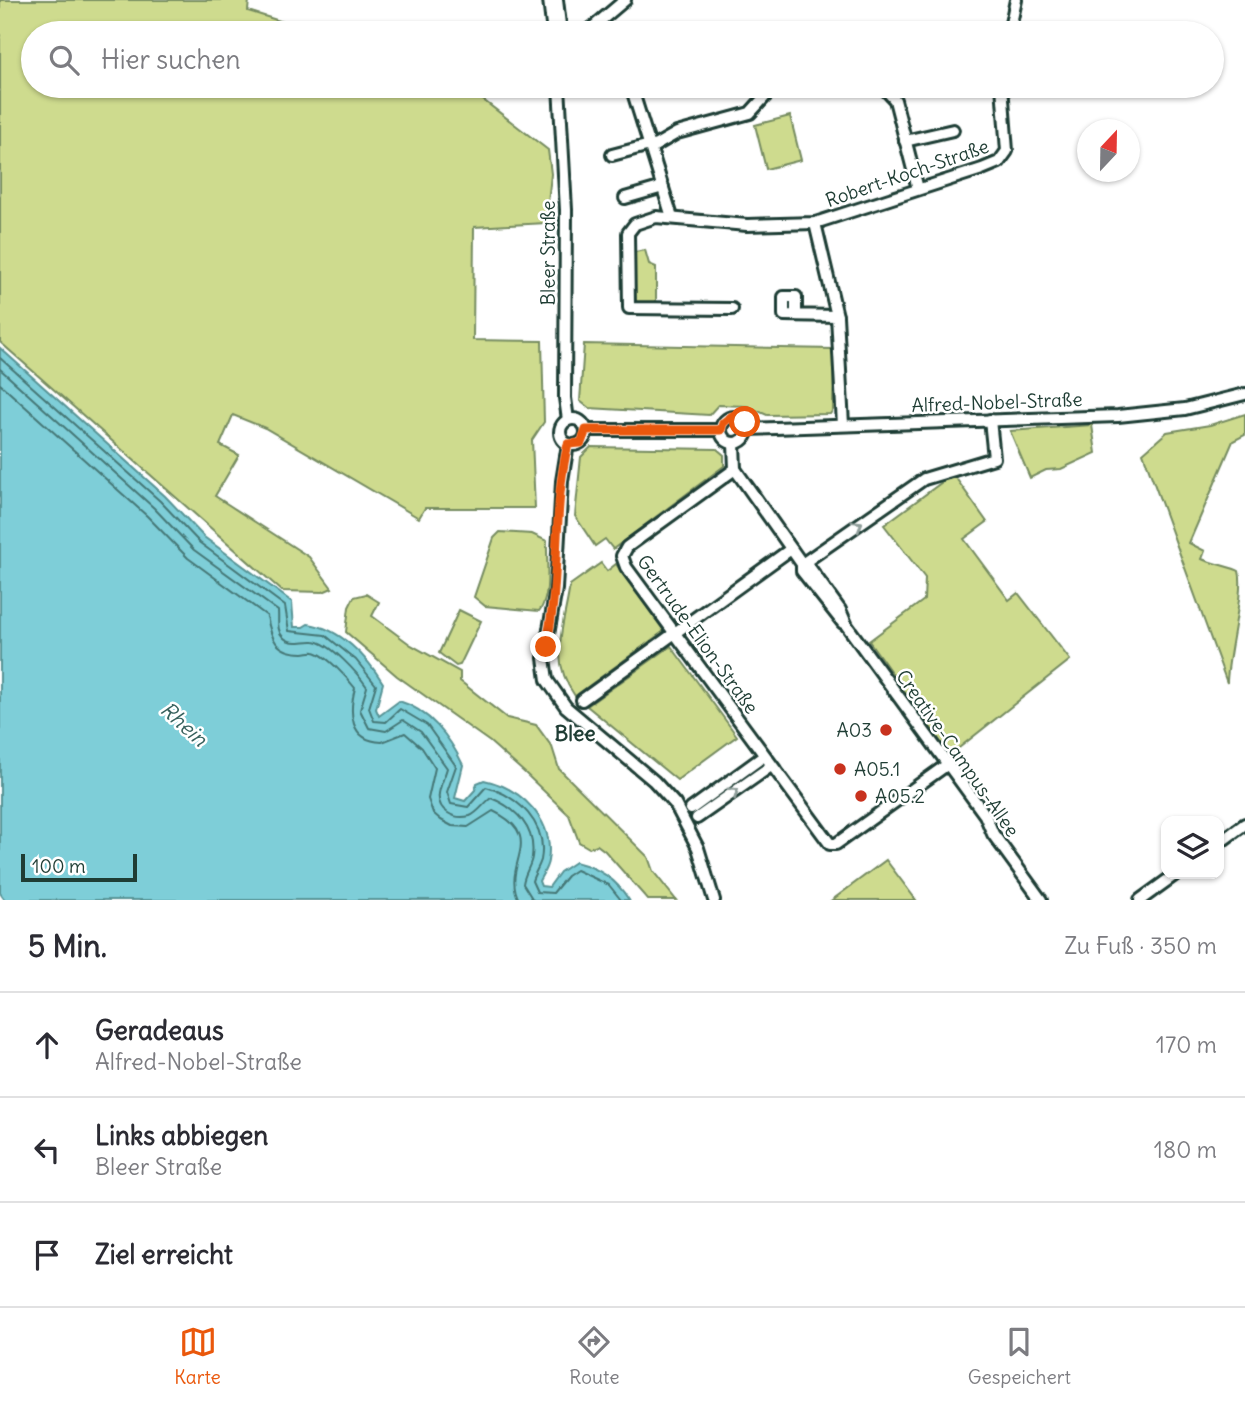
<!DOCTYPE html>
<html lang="de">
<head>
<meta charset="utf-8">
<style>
	:root { --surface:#fff; --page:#f2f2f3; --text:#2b2b33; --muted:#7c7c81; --line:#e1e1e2; --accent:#ea580c }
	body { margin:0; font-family:Delius,sans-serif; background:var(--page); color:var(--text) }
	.controls { position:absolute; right:21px; bottom:21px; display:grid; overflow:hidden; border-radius:14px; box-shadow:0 2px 5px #0004 }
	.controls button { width:63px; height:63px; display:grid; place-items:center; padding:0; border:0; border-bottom:2px solid var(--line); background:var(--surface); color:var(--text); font:35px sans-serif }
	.compass { position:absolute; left:1077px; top:119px; width:63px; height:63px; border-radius:50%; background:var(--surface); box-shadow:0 2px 5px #0004; rotate:22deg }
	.scale { position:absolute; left:21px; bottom:18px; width:116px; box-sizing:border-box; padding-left:7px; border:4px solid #1f3d34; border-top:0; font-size:19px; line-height:24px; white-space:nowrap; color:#1f3d34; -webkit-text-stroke:5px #fff; paint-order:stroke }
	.stop { position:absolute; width:21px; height:21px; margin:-16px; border:5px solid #ea580c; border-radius:50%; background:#fff }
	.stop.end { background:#ea580c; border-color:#fff; box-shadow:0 2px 7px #0008 }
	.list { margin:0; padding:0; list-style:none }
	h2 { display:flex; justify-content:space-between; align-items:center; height:91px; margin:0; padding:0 28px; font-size:30px }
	h2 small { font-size:23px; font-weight:400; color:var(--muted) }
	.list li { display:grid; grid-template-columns:46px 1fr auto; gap:21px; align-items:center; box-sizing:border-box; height:105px; padding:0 28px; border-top:2px solid var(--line) }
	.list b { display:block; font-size:26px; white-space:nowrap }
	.list p { margin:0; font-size:23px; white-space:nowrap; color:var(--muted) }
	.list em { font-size:23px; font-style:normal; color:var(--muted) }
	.icon { flex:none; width:38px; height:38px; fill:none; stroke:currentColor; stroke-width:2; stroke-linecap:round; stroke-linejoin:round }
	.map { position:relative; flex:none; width:1245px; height:900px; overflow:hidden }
	.search { position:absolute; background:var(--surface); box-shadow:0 2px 5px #0004; left:21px; right:21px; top:21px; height:77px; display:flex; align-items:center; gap:18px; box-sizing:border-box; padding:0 24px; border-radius:38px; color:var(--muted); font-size:26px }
	.sheet { height:406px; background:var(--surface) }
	nav { display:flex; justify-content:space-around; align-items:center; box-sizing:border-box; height:98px; border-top:2px solid var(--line); background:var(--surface); font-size:19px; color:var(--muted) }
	nav a { display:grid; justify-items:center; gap:4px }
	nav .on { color:var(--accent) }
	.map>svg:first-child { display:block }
	.green { fill:#cedb8e; stroke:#768c61; stroke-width:2 }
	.water { fill:#7eced8; stroke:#589496; stroke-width:2 }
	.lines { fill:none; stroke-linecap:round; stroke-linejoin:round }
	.shore { stroke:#457776; stroke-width:2 }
	.minor-casing { stroke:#1f3d34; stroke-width:16 }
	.minor { stroke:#fff; stroke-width:10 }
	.oneway { stroke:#8f9e9a }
	.route { stroke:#ea580c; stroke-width:9 }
	.poi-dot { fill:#c8321e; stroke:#fff; stroke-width:2.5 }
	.labels { text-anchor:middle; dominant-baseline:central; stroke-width:5; stroke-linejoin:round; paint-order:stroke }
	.street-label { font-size:19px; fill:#1f3d34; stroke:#fff }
	.poi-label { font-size:19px; fill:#1f3d34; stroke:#fff; text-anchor:start }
	.water-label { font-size:21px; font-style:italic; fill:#37615d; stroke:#fff }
	.neighbourhood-label { font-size:21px; font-weight:bold; fill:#1f3d34; stroke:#fff }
</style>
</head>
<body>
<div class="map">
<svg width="1245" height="900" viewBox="0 0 1245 900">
	<rect width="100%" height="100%" fill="#fff"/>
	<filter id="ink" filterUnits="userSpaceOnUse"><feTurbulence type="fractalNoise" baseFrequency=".0143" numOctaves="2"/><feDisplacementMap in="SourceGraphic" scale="14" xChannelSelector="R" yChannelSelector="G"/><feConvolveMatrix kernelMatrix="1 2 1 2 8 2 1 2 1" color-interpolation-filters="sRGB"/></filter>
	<g filter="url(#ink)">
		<g class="green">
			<polygon points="0,0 249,0 248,11 318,33 33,33 33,86 465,86 548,150 551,174 546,223 474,227 473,340 542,341 544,422 532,440 535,508 425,508 419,518 265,428 233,415 220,445 239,455 215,496 309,557 332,588 323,592 282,591 0,342"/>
			<polygon points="790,116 801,160 766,169 755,125"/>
			<polygon points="645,250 649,264 656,267 656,304 635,304 631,300 630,253"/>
			<polygon points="584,344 834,349 833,410 830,414 767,415 747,406 718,405 709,415 589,408 580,401"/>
			<path d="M 1245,414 L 1245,435 L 1233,441 L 1189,543 L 1205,551 L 1202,559 C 1210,563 1235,568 1239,571 C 1245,591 1227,656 1227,683 L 1143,453 L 1167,432 L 1210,425 Z"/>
			<polygon points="1092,425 1096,453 1061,469 1046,470 1030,478 1010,431"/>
			<polygon points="591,447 717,449 724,455 724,466 613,549 605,539 595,546 575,516 581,457"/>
			<polygon points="953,474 987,522 964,539 1009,600 1018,593 1070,660 950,755 869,641 924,600 925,578 884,525"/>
			<path d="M 500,532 L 532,534 L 547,541 C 546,559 552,597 539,611 L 485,606 L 474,597 L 494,538 Z"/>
			<path d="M 601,563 L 607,571 L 616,564 L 664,631 L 575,696 C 548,658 564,628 570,585 Z"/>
			<polygon points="366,594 379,602 372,616 411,645 460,672 460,681 507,718 536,725 552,747 559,769 648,857 653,871 676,900 648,900 605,851 597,845 589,848 579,842 569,815 525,773 490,742 397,676 346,632 349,607 354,597"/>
			<polygon points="459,610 481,621 460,665 456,666 439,653"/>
			<polygon points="671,646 737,736 677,780 587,706"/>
			<polygon points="886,860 916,900 832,900"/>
		</g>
		<path class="water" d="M 0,348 L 165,496 L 204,537 L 292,602 L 294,627 L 303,627 L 308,624 C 340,628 367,657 383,683 L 376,709 L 379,716 L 399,701 C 429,710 450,737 463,765 L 455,798 L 465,801 L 475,790 L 477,783 L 484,780 C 521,788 555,820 548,861 C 547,868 542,875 539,881 L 541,886 L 549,887 L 560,872 L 575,862 C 599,868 616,879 629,900 L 5,900 L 0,893 Z"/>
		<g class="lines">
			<g class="shore">
				<path d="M 0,358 L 160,501 L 200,543 L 285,606 L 289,631 L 325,635 L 356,660 L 376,685 L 369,708 L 374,721 L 386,722 L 400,709 L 427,725 L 456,766 L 447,792 L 451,804 L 468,807 L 486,787 C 518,796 548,824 541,860 C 539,867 534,874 532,881 L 537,892 L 553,893 L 567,876 L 576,870 L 609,885 L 621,900"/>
				<path d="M 0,369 L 154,508 L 194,550 L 278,611 C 279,620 276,630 283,637 C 292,646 304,640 314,641 C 330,642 359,675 367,687 L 360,710 L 369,728 L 386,731 L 403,720 L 421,732 L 447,768 C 443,783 430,801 448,813 C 454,817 462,818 470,816 C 478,813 484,803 491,798 C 516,808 536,828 532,857 C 531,866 524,874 523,884 L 533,900"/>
				<path d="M 0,384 L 147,516 L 188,558 L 267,616 C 271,639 276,653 303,653 C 307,653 311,651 314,652 C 326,654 348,679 355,688 C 349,712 349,741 382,742 L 405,733 L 422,748 L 435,768 L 428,799 L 433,813 L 441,820 L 452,826 L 468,827 L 493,811 C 549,838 500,864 519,900"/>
			</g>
			<defs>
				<g id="minor">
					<polyline points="549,0 553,33"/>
					<polyline points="557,0 561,33"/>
					<polyline points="586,33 625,0"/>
					<polyline points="716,33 720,28"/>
					<polyline points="1009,33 1016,0"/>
					<polyline points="559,86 566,210 565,398 568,420"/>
					<polyline points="631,86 672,217"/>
					<polyline points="869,86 885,89 895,100 918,189"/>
					<polyline points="905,141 953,130"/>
					<polyline points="651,148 677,133 750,113 770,91 780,86"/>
					<polyline points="612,155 650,145"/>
					<polyline points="625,198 663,187"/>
					<polyline points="815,223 837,316 843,425"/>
					<polyline points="732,309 629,308 628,233 635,224 656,217 747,225 815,223 982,169 999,162 1007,151 1002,86"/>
					<polyline points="796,315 796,297 784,297 784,315 837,316"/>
					<circle cx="734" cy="430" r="13"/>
					<circle cx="573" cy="432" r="13"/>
					<polyline points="747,429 1118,416 1185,409 1245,394"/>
					<polyline points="586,430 721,430"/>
					<polyline points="734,443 735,469 802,564 809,567 840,610 847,626 985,815 993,834 1041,900"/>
					<polyline points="568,444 562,481 556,589 544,658 547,680 566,707 654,781 675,804 698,848 714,900"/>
					<polyline points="735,469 627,547 622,556 626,567 830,844 836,844 948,764"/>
					<polyline points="802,564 924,479 994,458 990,420"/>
					<polyline points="802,564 802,571 843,623"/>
					<polyline points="582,700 791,549"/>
					<polyline points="691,809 764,756"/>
					<polyline points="697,818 771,766"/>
					<polyline points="1219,843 1245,824"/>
					<polyline points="1140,900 1176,874"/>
				</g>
			</defs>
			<use href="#minor" class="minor-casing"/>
			<use href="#minor" class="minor"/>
		</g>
		<defs><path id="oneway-chevron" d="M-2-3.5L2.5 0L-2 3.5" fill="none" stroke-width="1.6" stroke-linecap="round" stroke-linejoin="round" transform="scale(1.75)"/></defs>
		<g class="oneway">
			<use href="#oneway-chevron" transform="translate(858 525) rotate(-31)"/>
			<use href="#oneway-chevron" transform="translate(734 792) rotate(-35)"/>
		</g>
	</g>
	<g class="lines" filter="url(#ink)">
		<path class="route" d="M 546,647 C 561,579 552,510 568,444 L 581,443 L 586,430 L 721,430 L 723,423 L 732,416 L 745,422"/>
	</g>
	<g class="poi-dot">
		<circle cx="886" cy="730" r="7"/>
		<circle cx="840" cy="769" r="7"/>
		<circle cx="861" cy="796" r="7"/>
	</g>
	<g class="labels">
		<g class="street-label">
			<text transform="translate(907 173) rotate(-19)">Robert-Koch-Straße</text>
			<text transform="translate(548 253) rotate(-90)">Bleer Straße</text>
			<text transform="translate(997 402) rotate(-2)">Alfred-Nobel-Straße</text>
			<text transform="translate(698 634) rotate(54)">Gertrude-Elion-Straße</text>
			<text transform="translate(958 753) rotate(55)">Creative-Campus-Allee</text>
		</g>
		<g class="poi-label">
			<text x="872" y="730" text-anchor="end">A03</text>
			<text x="854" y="769">A05.1</text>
			<text x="875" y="796">A05.2</text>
		</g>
		<g class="water-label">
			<text transform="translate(184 724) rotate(42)">Rhein</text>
		</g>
		<g class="neighbourhood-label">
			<text x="575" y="733">Blee</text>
		</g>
	</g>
</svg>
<div class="controls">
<button><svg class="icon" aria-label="layers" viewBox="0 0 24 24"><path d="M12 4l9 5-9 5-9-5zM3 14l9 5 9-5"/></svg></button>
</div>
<svg class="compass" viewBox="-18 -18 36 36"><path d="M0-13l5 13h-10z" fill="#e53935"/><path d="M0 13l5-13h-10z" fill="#7c7c81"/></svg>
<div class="scale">100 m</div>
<div class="stop" style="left:745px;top:422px"></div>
<div class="stop end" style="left:546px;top:647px"></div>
<div class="search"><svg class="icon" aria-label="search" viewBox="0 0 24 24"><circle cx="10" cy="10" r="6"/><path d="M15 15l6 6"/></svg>Hier suchen</div>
</div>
<section class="sheet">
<h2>5 Min.<small>Zu Fuß · 350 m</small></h2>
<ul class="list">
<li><svg class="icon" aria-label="ahead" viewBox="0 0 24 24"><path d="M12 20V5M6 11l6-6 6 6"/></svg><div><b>Geradeaus</b><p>Alfred-Nobel-Straße</p></div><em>170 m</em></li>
<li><svg class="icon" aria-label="left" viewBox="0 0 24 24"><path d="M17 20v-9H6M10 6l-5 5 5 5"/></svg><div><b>Links abbiegen</b><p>Bleer Straße</p></div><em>180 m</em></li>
<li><svg class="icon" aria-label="arrive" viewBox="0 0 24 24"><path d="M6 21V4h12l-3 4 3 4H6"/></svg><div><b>Ziel erreicht</b></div></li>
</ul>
</section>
<nav>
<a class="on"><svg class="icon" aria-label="map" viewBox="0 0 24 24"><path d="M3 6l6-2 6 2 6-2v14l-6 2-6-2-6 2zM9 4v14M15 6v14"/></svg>Karte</a>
<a><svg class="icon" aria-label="directions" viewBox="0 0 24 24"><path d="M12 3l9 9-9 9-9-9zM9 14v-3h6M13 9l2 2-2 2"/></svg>Route</a>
<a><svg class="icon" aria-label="saved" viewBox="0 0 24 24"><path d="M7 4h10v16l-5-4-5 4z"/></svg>Gespeichert</a>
</nav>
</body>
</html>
